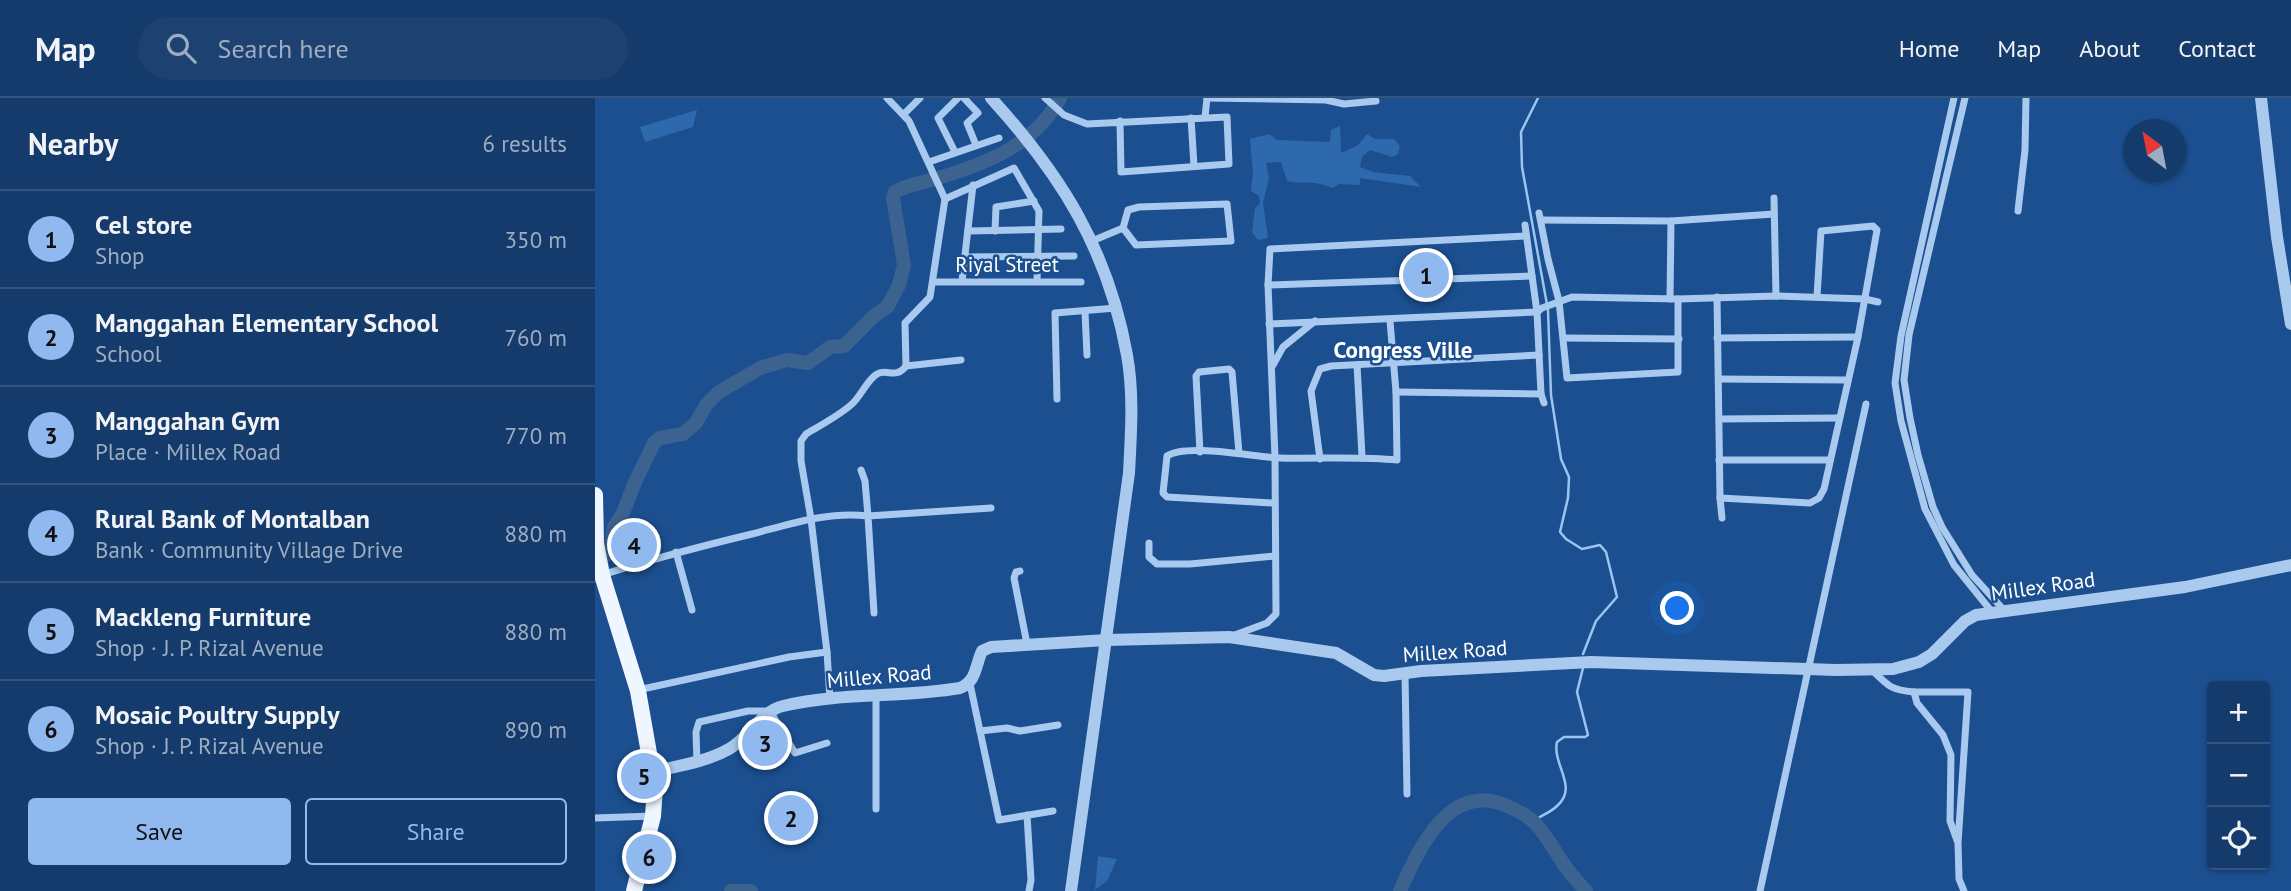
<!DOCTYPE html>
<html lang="en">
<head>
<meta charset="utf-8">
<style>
	:root { --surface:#143b6b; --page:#1d4271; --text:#f1f3f6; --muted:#9dadc1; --line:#33557e; --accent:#90b9f0 }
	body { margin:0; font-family:"PT Sans",sans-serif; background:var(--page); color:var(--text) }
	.controls { position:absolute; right:21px; bottom:21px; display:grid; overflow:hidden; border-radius:7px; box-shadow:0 2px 5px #0004 }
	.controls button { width:63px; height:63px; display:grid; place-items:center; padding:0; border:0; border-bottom:2px solid var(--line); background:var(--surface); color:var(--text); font:35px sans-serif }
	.compass { position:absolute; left:1528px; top:21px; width:63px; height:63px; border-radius:50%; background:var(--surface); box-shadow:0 2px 5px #0004; rotate:328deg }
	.you { position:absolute; left:1083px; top:511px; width:24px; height:24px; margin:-18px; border:5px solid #fff; border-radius:50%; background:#1a73e8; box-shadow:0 0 0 10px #1a73e833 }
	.badge { display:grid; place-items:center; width:46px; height:46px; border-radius:50%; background:var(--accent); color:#111; font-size:23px; font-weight:700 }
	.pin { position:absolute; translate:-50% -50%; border:4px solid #fff; box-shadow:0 2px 7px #0006 }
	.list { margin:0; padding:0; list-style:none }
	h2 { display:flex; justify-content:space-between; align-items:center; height:91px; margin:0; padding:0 28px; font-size:30px }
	h2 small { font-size:23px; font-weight:400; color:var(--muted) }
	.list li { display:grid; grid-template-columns:46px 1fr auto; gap:21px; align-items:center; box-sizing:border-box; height:98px; padding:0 28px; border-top:2px solid var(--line) }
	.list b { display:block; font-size:26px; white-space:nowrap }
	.list p { margin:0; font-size:23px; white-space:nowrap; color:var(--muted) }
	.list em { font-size:23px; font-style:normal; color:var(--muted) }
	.actions { display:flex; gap:14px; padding:21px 28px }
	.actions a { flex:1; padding:16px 0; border:2px solid var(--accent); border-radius:7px; text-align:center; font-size:24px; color:var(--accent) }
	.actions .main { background:var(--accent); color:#111 }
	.icon { flex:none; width:38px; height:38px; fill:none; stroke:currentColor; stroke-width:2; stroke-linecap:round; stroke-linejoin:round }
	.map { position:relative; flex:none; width:1696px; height:793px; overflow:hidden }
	header { display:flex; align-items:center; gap:42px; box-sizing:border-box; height:98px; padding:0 35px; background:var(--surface); border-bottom:2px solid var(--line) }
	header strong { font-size:33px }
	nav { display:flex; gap:38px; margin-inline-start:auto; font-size:24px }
	.search { width:490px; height:63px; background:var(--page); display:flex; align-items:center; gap:18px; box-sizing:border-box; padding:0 24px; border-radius:38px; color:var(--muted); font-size:26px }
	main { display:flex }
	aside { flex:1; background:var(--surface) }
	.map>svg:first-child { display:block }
	.green { fill:#2e69ad }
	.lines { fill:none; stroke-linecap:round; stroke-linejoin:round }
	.stream { stroke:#9cc4f0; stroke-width:2.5 }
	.river { stroke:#3c6290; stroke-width:14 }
	.minor { stroke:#a9c9ee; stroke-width:7 }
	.tertiary { stroke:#a9c9ee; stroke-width:12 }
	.primary { stroke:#f0f6ff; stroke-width:16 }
	.labels { text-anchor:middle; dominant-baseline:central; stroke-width:5; stroke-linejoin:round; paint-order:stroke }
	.street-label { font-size:21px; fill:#fff; stroke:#1b4f8f }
	.neighbourhood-label { font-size:23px; font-weight:bold; fill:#fff; stroke:#1b4f8f }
</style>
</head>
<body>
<header>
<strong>Map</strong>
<div class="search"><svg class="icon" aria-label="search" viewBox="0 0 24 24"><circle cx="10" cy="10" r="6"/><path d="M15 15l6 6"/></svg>Search here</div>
<nav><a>Home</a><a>Map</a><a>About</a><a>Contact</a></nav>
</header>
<main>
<aside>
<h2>Nearby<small>6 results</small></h2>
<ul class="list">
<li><span class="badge">1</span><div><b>Cel store</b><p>Shop</p></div><em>350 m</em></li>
<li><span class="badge">2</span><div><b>Manggahan Elementary School</b><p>School</p></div><em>760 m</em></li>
<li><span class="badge">3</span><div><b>Manggahan Gym</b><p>Place · Millex Road</p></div><em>770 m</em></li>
<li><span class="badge">4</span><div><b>Rural Bank of Montalban</b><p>Bank · Community Village Drive</p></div><em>880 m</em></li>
<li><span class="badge">5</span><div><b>Mackleng Furniture</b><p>Shop · J. P. Rizal Avenue</p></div><em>880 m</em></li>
<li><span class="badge">6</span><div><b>Mosaic Poultry Supply</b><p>Shop · J. P. Rizal Avenue</p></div><em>890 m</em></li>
</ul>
<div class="actions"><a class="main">Save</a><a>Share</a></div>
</aside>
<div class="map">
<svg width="1696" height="793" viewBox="0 0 1696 793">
	<rect width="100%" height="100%" fill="#1b4f8f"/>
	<g class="green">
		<polygon points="102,12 98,29 50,44 45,29"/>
		<path d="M 745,28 L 746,55 L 763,47 L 772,36 L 780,41 L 799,41 L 805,48 L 803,56 L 797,59 L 775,52 L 767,59 L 765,69 L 778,74 L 815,78 L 826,89 L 765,80 L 765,87 L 744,86 L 737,90 C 721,82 710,87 692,83 L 686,64 L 671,65 L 674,80 L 668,105 L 673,140 L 663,142 L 657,134 L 660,110 L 665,105 L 664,98 L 656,93 L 658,74 L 655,41 L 674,36 L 682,42 L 735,44 L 736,32 Z"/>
		<polygon points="503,758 522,761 512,783 500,792"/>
	</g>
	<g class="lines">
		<g class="stream">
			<polyline points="943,0 926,34 927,69 953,212 956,297 966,361 974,379 973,400 965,434 971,441 987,451 1005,447 1011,454 1022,499 1001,523 988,556"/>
			<path d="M 938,723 C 946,718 956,714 962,708 C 984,689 957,667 962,644 L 969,639 L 990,639 L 993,637 L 982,594 L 988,570"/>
		</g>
		<g class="river">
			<path d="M 11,457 L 15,453 L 19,429 L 28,415 L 40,384 L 59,345 L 65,340 L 88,336 L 101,325 L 111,307 L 124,294 L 165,270 L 192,262 L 213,265 L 235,249 L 249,248 L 278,219 L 293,208 L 304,187 L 309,167 L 298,100 L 300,94 C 311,87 323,86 336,82 C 386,68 440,48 465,0"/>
			<polyline points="136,793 156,793"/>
			<path d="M 805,793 C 824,750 855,682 912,708 C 921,712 932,717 939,724 C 952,737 960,754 970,768 C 976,777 984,785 991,793"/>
		</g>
		<g class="minor">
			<polyline points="292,0 314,23 350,101"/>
			<polyline points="369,0 383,15 372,25 381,47"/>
			<polyline points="450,0 469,17 492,26 632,19 634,66 526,74 525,23"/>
			<polyline points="612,0 731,2 749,6 781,3"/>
			<polyline points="1359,0 1306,238 1300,285 1306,323 1330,411 1359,467 1397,514"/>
			<polyline points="1370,0 1314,237 1309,282 1315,320 1323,357 1338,409 1347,429 1377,477 1409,512"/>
			<polyline points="309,16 325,0"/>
			<polyline points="610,19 612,0"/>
			<polyline points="596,20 599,68"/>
			<polyline points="360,54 343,20 363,0"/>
			<polyline points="334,64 404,40"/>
			<polyline points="1179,100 1181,198"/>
			<polyline points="350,101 419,70 444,113 442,183"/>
			<polyline points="1423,113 1430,52 1431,0"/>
			<polyline points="944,115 953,161 964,203 972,280 1083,274 1083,201"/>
			<polyline points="946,122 1076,123 1179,116"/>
			<polyline points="930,127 942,214 946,296 949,305"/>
			<polyline points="373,133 466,131"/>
			<polyline points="400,133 401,109 439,103"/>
			<polyline points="497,143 528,130 533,112 544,109 632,106 636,143 541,147 528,130"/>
			<polyline points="369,159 479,158"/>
			<polyline points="367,183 378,87"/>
			<polyline points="338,184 486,184"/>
			<polyline points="673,187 937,178"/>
			<polyline points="1122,199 1125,400 1127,420"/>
			<polyline points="1075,201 1076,123"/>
			<polyline points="490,214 492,257"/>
			<polyline points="674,226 942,214 947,210 977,199 1083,201 1181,198 1270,201 1283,204"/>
			<polyline points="969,240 1084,241"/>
			<polyline points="1122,240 1263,239"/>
			<polyline points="678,267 688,249 720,223"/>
			<polyline points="762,267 767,358"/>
			<polyline points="311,268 366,262"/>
			<polyline points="1124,281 1253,282"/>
			<polyline points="801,294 946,296"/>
			<polyline points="462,301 460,215 521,210"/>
			<polyline points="1125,321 1243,320"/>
			<polyline points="605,354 601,278 604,274 634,271 637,274 644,355"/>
			<polyline points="725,361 716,293 725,271 736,268 944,257"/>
			<polyline points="1124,362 1235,362"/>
			<polyline points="1125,400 1215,405 1224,400 1229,391 1263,239 1282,132 1278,128 1226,133 1222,199"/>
			<path d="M 678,405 L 572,399 L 568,395 L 572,358 C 591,345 658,359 684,360 C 724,361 763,358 802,362 L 801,294 L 795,223"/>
			<polyline points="554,445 554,459 562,466 595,466 680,458"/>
			<polyline points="81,454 97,512"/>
			<polyline points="425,473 421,474 419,480 432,546"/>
			<path d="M 7,477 C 57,461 107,448 157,436 C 195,426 234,413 273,418 L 270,383 L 266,372"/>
			<polyline points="279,515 273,418 396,410"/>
			<polyline points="637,538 672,525 681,516 680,359 673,187 675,151 930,138"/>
			<path d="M 1278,573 C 1294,589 1297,592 1319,594"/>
			<polyline points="810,576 812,696"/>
			<polyline points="375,586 404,722 458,713"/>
			<polyline points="43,592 194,559 232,554"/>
			<path d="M 235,601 L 232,554 L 216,421 L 206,363 L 206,343 L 211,336 C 226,327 245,317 257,306 C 266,298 272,282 282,276 C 293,270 300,282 311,268 L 310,225 L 335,199 L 350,101"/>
			<polyline points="385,633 412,630 425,633 463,627"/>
			<polyline points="102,664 101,634 104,624 153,613 175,613 200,655 232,645"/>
			<polyline points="281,711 281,598"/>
			<polyline points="432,717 436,782 434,793"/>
			<polyline points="0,720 58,718"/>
			<polyline points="1363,745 1373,594 1319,594 1322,605 1348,637 1356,657 1355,723 1363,745 1364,781 1369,793"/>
			<polyline points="1165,793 1271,306"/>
		</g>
		<g class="tertiary">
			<path d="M 396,0 C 467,78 513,152 532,257 C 539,296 536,336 534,375 L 476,793"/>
			<polyline points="1666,0 1682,139 1696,226"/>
			<path d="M 57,674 C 83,668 111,664 134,651 C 154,640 166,613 188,608 C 246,594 307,600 365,590 C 382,583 380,568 387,553 L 396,549 L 512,542 L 634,539 L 741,555 L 779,577 L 789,578 L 826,573 L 996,564 L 1241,572 L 1298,571 L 1324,564 L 1337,556 L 1370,523 L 1381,517 L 1590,489 L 1696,467"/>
		</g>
		<polyline class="primary" points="0,397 1,445 7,477 43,593 60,689 58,718 39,793"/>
	</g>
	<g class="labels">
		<g class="street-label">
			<text x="412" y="166">Riyal Street</text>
			<text transform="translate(1448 488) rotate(-8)">Millex Road</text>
			<text transform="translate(860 553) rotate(-4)">Millex Road</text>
			<text transform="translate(284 578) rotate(-5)">Millex Road</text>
		</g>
		<g class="neighbourhood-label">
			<text x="808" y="251">Congress Ville</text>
		</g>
	</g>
</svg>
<div class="controls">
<button>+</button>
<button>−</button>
<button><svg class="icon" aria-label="locate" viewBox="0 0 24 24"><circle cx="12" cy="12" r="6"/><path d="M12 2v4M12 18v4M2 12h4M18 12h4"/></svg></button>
</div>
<svg class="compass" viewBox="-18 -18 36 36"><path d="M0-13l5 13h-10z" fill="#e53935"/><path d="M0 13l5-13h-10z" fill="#9dadc1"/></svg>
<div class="you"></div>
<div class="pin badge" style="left:831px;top:177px">1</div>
<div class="pin badge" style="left:196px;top:720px">2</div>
<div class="pin badge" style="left:170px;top:645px">3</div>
<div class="pin badge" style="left:39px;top:447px">4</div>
<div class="pin badge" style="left:49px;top:678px">5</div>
<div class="pin badge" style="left:54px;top:759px">6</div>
</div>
</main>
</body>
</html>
